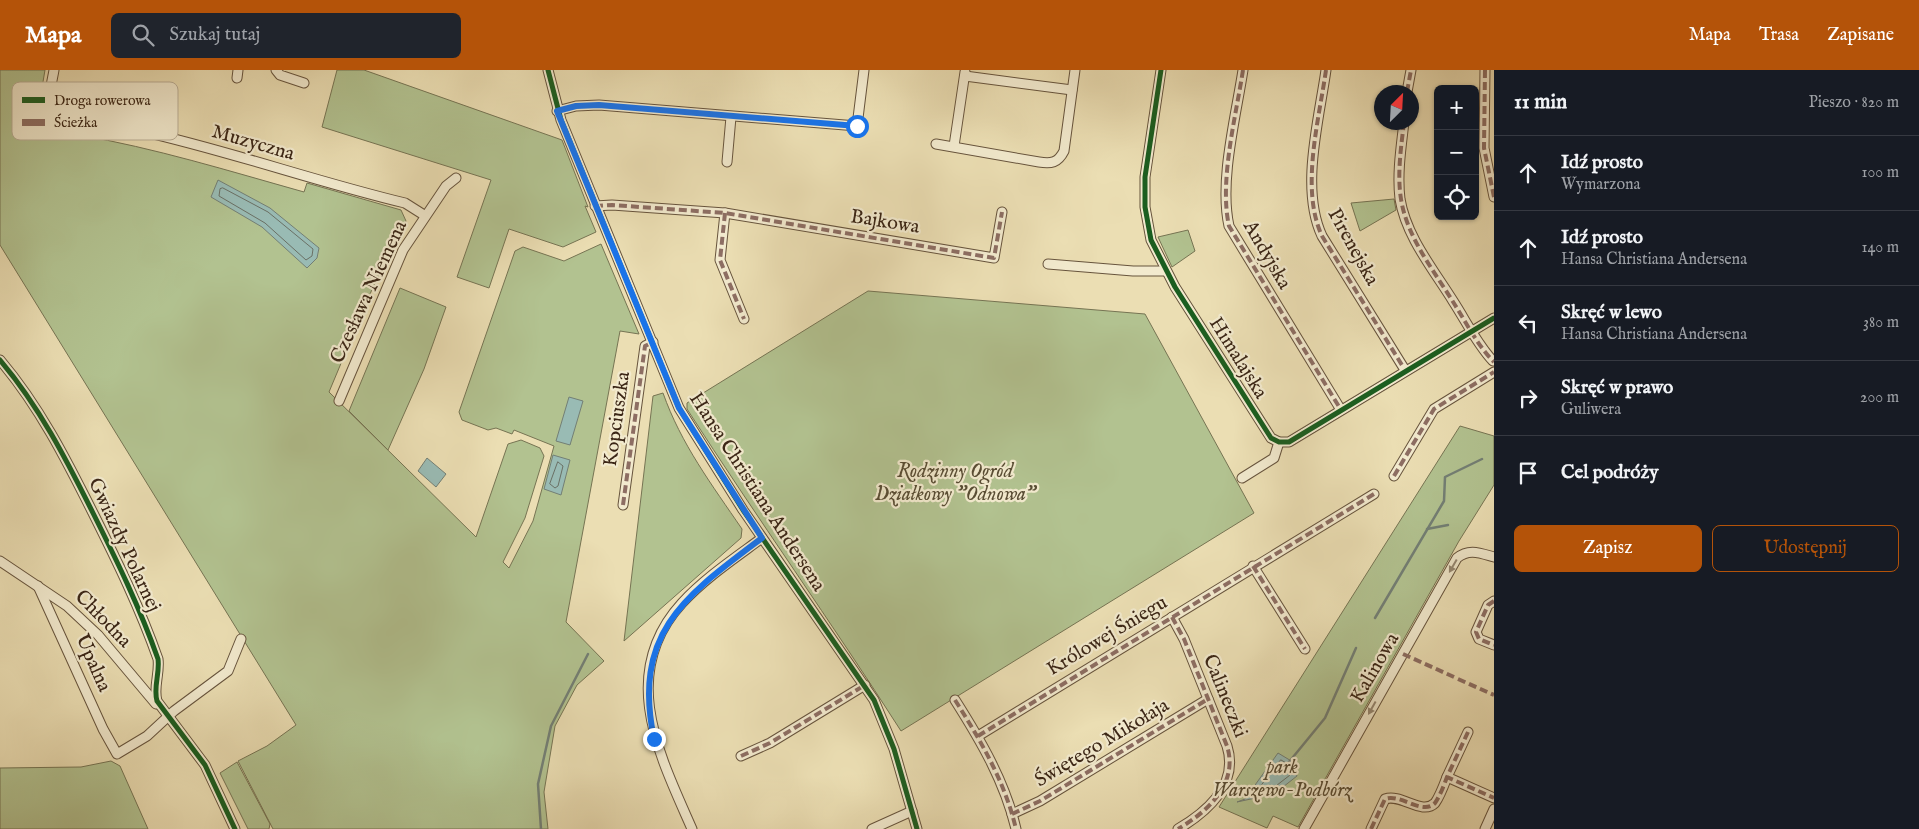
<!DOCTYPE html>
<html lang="pl">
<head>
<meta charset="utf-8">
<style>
	:root { --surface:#171b24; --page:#20242c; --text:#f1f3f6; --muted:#9ea1a6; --line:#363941; --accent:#b45309 }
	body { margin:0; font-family:"IM FELL English",serif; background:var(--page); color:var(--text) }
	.controls { position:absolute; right:15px; top:15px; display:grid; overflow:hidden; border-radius:8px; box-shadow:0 1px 4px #0004 }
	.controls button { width:45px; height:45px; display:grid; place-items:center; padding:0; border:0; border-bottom:1px solid var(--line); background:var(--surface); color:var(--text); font:25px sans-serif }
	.compass { position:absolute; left:1374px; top:15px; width:45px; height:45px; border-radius:50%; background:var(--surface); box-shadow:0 1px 4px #0004; rotate:24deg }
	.stop { position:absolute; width:15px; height:15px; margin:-11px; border:4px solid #1a73e8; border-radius:50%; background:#fff }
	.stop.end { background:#1a73e8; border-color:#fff; box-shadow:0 1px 5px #0008 }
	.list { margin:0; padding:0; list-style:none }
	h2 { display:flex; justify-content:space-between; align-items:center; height:65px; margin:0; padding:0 20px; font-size:21px }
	h2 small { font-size:16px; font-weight:400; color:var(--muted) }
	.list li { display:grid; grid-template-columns:32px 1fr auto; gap:15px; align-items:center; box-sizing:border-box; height:75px; padding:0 20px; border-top:1px solid var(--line) }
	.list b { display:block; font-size:19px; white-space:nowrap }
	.list p { margin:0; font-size:16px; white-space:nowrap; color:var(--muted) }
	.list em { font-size:16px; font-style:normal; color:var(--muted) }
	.actions { display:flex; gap:10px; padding:15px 20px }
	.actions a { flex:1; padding:11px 0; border:1px solid var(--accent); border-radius:8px; text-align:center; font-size:18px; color:var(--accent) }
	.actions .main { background:var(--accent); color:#fff }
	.icon { flex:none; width:28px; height:28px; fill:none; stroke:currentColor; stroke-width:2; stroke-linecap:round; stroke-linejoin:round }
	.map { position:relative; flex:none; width:1494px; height:759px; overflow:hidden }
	header { display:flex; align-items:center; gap:30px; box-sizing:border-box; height:70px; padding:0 25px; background:var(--accent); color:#fff }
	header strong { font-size:24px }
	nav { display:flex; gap:28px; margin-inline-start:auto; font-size:18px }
	.search { width:350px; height:45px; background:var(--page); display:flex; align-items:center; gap:12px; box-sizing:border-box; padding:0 18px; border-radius:8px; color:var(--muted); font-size:19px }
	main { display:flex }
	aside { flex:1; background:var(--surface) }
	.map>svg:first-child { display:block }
	.green { fill:#b2c290; stroke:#767453 }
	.water { fill:#99bbb4; stroke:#737f75 }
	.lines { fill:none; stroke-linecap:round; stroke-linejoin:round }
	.shore { stroke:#6a7065; stroke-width:1 }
	.stream { stroke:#737f75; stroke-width:2.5 }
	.minor-casing { stroke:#67543d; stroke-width:11 }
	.minor { stroke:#f2eace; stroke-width:9 }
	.quiet { stroke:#8d6e63; stroke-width:4; stroke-dasharray:8 4; stroke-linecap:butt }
	.cycleway-casing { stroke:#f2eace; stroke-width:8 }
	.cycleway { stroke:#1b5e20; stroke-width:5 }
	.oneway { fill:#968872 }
	.route { stroke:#1a73e8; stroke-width:6 }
	.labels { text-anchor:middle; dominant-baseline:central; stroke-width:4.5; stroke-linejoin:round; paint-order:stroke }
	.street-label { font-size:20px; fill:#3b2616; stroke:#f2eace }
	.park-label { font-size:20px; font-style:italic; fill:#594d34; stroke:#f2eace }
	.key { fill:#f2eace; stroke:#bbaf97; stroke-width:1 }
	.key-label { font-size:14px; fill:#3b2616 }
</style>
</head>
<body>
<header>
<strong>Mapa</strong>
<div class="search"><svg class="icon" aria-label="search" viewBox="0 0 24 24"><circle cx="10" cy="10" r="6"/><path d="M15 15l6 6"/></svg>Szukaj tutaj</div>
<nav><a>Mapa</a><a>Trasa</a><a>Zapisane</a></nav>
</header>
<main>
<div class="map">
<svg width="1494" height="759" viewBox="0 0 1494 759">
	<rect width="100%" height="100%" fill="#ebdeb3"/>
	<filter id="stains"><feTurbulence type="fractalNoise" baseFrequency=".004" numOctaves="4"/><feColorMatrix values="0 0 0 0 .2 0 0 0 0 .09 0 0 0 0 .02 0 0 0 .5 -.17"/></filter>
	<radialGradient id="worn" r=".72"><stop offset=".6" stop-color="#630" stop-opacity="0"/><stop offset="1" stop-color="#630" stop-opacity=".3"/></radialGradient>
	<g class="green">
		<path d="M 0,0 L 45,0 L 35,59 C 49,56 64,63 79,65 C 155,78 229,101 304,122 L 307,113 L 401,140 L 406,151 L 373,217 L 329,322 L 476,467 L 508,374 L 521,370 L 540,378 L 544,386 L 525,448 L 503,492 L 509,498 L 533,451 L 554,376 L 514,360 L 512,364 L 496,358 L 488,360 L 462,350 L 459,342 L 515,181 L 523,177 L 564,191 L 601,174 L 639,264 L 620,261 L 566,552 L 604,591 L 577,615 L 555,656 L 544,722 L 548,759 L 273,759 L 238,691 L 267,676 L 296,655 L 0,175 Z"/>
		<polygon points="337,0 364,0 562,70 588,137 585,136 596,162 563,177 509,159 489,218 457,207 491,110 322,57"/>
		<polygon points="1394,129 1396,140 1360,161 1351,133"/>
		<polygon points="1188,160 1195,181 1172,197 1158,167"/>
		<polygon points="400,218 446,237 424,299 388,380 349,341"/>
		<path d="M 868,221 L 1145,244 L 1254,443 L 901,661 C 832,553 757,448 687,339 L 687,333 Z"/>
		<path d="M 663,323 C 681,374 712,415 742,459 L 741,468 L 624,571 L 653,326 Z"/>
		<polygon points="1460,356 1494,366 1494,415 1459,471 1298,757 1273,746 1267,758 1219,737"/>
		<polygon points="111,691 120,696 148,759 0,759 0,698 81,697"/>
		<polygon points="237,692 270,754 269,759 248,759 220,703"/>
	</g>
	<g class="water">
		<polygon points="218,110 270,138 319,178 317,188 307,198 262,157 211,127"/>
		<polygon points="569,327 583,331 570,375 556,371"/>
		<polygon points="553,385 570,390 561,425 544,419"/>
		<polygon points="427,388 446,404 436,417 418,401"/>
		<polygon points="1278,683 1293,692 1297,706 1274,724 1237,732 1245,729"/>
	</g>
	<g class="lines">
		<g class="shore">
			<polygon points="223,118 268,142 313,179 312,186 306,190 265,153 219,126 220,119"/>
			<polygon points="558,392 563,396 558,416 555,418 550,414"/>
			<polygon points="1281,690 1288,694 1290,705 1272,719 1262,719 1261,716"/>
		</g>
		<g class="stream">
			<polyline points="1427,459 1448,455"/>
			<polyline points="1375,548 1444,431 1445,407 1482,389"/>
			<polyline points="1289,692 1325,648 1356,578"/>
			<polyline points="541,759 538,714 551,656 588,584"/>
		</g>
		<defs>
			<g id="minor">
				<path d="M 54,0 C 52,13 45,33 56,44 C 70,57 122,57 141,61 C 230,81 317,112 405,133 L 424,145"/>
				<polyline points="276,0 280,5 304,13"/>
				<polyline points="548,0 561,50 679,338 743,440 874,630 894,679 917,759"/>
				<polyline points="1161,0 1145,107 1145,137 1151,170 1175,217 1271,368 1279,372 1289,372 1494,248"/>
				<path d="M 1243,0 C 1236,46 1219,111 1229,156 L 1341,340"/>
				<path d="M 1326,0 C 1319,50 1300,119 1322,166 L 1405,300"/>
				<polyline points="1485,0 1484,78 1494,127"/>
				<polyline points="965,6 1072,20"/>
				<polyline points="237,8 238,0"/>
				<polyline points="1407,22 1411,0"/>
				<polyline points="557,41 576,36 599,35 857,56 864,0"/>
				<path d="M 1404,52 C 1401,78 1397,104 1400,129 C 1406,166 1433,199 1453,231 C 1466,251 1477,274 1493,291"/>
				<path d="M 936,74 L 1039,92 C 1051,94 1058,93 1064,81 L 1075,0"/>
				<polyline points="954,76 965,2"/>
				<polyline points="727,92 731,47"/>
				<polyline points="595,136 612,135 725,143 994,188 1002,142"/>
				<polyline points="725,143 720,190 744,249"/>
				<polyline points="1048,194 1133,201 1166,201"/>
				<path d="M 0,290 C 39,336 66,389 93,443 C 117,491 140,538 158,589 C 160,604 153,617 157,631 L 205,695 L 235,759"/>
				<polyline points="339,331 403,180 446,116 456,108"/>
				<polyline points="1394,406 1434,339 1494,302"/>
				<polyline points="1242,408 1274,388 1279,372"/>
				<polyline points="623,435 645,276 653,272"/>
				<polyline points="0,491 67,536 98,565 156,634"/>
				<polyline points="1253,496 1305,579"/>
				<polyline points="38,516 103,659 117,684 147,666 174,641 228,601 241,569"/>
				<polyline points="1494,531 1488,535 1476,562 1479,569 1494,575"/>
				<path d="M 1172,547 L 1184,569 L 1227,676 C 1239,714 1207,742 1178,759"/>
				<path d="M 955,630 C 981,671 1005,712 1016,759"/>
				<polyline points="1468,662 1447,707 1494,728"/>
				<polyline points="978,666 1374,424"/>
				<polyline points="741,686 770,673 865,615"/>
				<polyline points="1012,744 1040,731 1208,629"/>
				<path d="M 692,759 C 660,686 617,604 682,533 C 705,508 735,488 762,468"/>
				<polyline points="872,759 912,741"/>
				<path d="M 1304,759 L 1457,488 C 1469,478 1480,483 1494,487"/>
				<path d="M 1371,759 L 1385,729 C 1401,723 1422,746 1435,733 C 1440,726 1444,715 1447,707"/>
				<polyline points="1485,759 1494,739"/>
			</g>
		</defs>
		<use href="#minor" class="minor-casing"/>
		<use href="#minor" class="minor"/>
		<g class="quiet">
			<path d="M 1243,0 C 1236,46 1219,111 1229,156 L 1341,340"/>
			<path d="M 1326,0 C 1319,50 1300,119 1322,166 L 1405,300"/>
			<polyline points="1485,0 1484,78 1494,127"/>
			<polyline points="1407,22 1411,0"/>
			<path d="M 1404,52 C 1401,78 1397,104 1401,129 C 1407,168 1435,202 1455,235 C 1467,254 1478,276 1494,292"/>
			<polyline points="595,136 612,135 725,143 994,188 1002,142"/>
			<polyline points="725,143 720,190 744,249"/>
			<polyline points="1394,406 1434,339 1494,302"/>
			<polyline points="623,435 645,276 653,272"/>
			<polyline points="1253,496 1305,579"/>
			<polyline points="1494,531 1488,535 1476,562 1479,569 1494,575"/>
			<path d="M 1172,547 L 1184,569 L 1227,676 C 1239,714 1207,742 1178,759"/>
			<polyline points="1403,584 1454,607"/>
			<polyline points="1458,609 1494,625"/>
			<path d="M 955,630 C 981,671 1005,712 1016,759"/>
			<polyline points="1468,662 1447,707 1494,728"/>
			<polyline points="978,666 1374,424"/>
			<polyline points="741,686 770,673 865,615"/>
			<polyline points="1012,744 1040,731 1208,629"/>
			<path d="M 1371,759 L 1385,729 C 1401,723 1422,746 1435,733 C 1440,726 1444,715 1447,707"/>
		</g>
		<defs>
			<g id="cycleway">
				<polyline points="548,0 561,50 679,338 743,440 874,630 894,679 917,759"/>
				<polyline points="1161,0 1145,107 1145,137 1151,170 1175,217 1271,368 1279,372 1289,372 1494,248"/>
				<path d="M 0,290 C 39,336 66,389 93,443 C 117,491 140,538 158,589 C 160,604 153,617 157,631 L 205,695 L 235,759"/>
			</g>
		</defs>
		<use href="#cycleway" class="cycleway-casing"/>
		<use href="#cycleway" class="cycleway"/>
	</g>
	<defs><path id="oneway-solid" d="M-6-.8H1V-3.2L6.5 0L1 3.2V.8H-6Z" transform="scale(1.25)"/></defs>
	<g class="oneway">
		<use href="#oneway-solid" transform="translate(1453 496) rotate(120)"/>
		<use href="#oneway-solid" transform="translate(1372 638) rotate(119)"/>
	</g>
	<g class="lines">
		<path class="route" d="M 654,669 C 632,562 685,526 762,468 L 679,338 L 557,41 L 576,36 L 599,35 L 857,56"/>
	</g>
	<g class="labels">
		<g class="street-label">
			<text transform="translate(253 73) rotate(16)">Muzyczna</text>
			<text transform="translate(885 152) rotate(9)">Bajkowa</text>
			<text transform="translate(1353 177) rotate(61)">Pirenejska</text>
			<text transform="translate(1267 185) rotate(60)">Andyjska</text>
			<text transform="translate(369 222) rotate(-65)">Czesława Niemena</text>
			<text transform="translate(1238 288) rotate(58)">Himalajska</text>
			<text transform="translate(617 349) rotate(-82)">Kopciuszka</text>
			<text transform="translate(757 422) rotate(57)">Hansa Christiana Andersena</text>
			<text transform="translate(124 475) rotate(65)">Gwiazdy Polarnej</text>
			<text transform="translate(103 549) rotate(46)">Chłodna</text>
			<text transform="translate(1107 566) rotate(-31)">Królowej Śniegu</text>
			<text transform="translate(93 593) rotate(66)">Upalna</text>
			<text transform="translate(1375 598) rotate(-60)">Kalinowa</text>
			<text transform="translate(1225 626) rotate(68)">Calineczki</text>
			<text transform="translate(1102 673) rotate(-31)">Świętego Mikołaja</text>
		</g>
		<g class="park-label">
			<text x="955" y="401">Rodzinny Ogród<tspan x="955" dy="23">Działkowy "Odnowa"</tspan></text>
			<text x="1282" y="697">park<tspan x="1282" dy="23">Warszewo-Podbórz</tspan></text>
		</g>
	</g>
	<rect x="12" y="12" width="166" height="58" rx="8" class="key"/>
	<rect x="22" y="27" width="23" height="6" fill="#1b5e20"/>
	<rect x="22" y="49" width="23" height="7" fill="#8d6e63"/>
	<g class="key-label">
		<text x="54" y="35">Droga rowerowa</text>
		<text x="54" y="57">Ścieżka</text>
	</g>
	<rect width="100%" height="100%" filter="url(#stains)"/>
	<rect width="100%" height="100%" fill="url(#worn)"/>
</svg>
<div class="controls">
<button>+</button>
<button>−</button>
<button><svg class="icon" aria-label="locate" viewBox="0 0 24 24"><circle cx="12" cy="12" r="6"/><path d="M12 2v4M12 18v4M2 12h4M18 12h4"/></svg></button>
</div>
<svg class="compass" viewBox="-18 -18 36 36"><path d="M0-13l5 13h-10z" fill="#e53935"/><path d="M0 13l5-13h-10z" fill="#9ea1a6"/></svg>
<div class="stop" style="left:857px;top:56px"></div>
<div class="stop end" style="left:654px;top:669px"></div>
</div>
<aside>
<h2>11 min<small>Pieszo · 820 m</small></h2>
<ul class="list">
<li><svg class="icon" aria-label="ahead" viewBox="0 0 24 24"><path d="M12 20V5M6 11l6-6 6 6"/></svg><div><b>Idź prosto</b><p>Wymarzona</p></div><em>100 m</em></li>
<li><svg class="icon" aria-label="ahead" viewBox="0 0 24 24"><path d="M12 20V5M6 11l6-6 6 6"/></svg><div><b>Idź prosto</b><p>Hansa Christiana Andersena</p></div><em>140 m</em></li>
<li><svg class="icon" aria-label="left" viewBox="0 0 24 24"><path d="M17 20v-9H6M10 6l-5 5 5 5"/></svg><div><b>Skręć w lewo</b><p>Hansa Christiana Andersena</p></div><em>380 m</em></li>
<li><svg class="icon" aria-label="right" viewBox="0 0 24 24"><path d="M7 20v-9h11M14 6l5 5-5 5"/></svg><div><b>Skręć w prawo</b><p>Guliwera</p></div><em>200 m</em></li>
<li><svg class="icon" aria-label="arrive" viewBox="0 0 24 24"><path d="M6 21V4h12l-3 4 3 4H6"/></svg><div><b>Cel podróży</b></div></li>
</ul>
<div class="actions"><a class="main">Zapisz</a><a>Udostępnij</a></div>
</aside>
</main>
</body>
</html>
